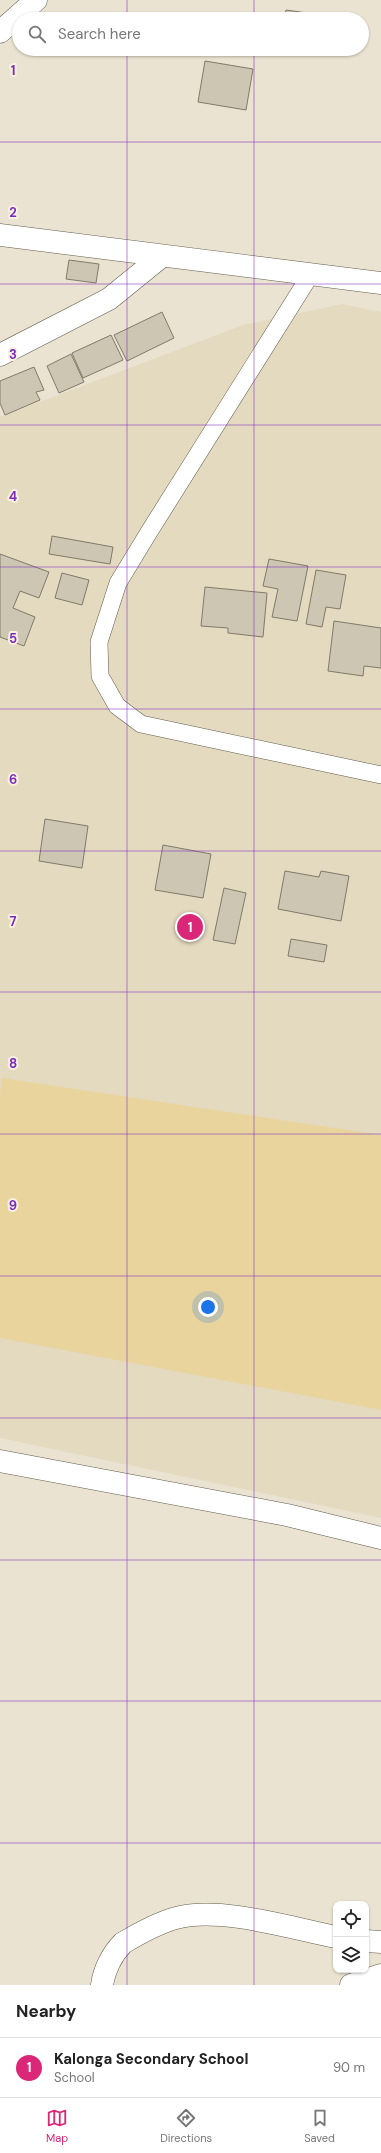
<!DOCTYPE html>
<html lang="en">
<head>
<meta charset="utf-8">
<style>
	:root { --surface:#fff; --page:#f2f2f2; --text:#222; --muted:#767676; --line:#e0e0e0; --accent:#db2777 }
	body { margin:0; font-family:"DM Sans",sans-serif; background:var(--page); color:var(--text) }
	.controls { position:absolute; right:12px; bottom:12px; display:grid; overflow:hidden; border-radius:8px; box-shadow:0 1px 3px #0004 }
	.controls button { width:36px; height:36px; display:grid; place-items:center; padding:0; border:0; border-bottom:1px solid var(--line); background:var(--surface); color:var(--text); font:20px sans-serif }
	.you { position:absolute; left:208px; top:1307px; width:14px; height:14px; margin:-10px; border:3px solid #fff; border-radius:50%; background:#1a73e8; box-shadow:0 0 0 6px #1a73e833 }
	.badge { display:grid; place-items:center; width:26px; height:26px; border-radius:50%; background:var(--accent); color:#fff; font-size:13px; font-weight:700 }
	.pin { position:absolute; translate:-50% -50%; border:2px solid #fff; box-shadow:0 1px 4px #0006 }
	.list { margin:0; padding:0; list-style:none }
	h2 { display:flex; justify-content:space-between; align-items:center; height:52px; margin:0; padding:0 16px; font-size:17px }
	h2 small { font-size:13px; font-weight:400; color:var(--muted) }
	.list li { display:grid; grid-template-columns:26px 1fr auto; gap:12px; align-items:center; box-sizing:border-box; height:60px; padding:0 16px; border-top:1px solid var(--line) }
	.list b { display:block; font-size:15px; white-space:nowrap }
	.list p { margin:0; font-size:13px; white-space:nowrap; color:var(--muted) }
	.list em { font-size:13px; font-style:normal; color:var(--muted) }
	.icon { flex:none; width:22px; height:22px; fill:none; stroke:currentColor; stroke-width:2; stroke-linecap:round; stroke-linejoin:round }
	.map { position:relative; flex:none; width:381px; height:1985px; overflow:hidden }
	.search { position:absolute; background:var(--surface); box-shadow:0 1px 3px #0004; left:12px; right:12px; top:12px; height:44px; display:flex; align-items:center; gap:10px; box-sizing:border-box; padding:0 14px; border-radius:22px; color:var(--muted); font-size:15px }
	.sheet { height:112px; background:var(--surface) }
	nav { display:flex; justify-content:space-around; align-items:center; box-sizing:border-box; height:56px; border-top:1px solid var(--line); background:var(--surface); font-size:11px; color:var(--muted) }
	nav a { display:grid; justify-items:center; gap:2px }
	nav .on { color:var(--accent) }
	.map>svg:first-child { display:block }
	.built { fill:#e4dac0 }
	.green { fill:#e9d49d }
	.building { fill:#cdc6b3; stroke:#817a69 }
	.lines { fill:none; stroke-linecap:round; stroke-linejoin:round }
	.service-casing { stroke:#625c4b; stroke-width:18 }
	.minor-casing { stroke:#625c4b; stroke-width:23 }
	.service { stroke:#fff; stroke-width:17 }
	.minor { stroke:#fff; stroke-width:22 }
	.grid { fill:none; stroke:#7b2cbf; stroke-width:1; stroke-opacity:0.55 }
	.grid-label { font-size:13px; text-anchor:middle; font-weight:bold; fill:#7b2cbf; stroke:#f8f1de; stroke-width:4; stroke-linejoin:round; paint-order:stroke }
</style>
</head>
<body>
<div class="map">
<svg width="381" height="1985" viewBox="0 0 381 1985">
	<rect width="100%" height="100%" fill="#ebe3d1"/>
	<polygon class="built" points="342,304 381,312 381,1518 0,1438 0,417 243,325"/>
	<polygon class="green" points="2,1078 381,1135 381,1410 0,1338 0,1093"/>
	<g class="building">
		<polygon points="286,10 328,16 328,19 284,19"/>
		<polygon points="205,61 253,69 246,110 198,102"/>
		<polygon points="69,260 99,264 96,283 66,279"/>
		<polygon points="162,312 174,338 127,361 114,335"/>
		<polygon points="111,335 123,360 83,378 72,353"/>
		<polygon points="71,354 84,382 59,393 47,366"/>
		<polygon points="34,367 44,390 36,392 40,400 5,415 0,403 0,381"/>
		<polygon points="52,536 113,547 110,564 49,554"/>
		<polygon points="0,554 49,572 39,598 20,591 13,608 35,617 24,646 0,637"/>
		<polygon points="269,559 308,566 297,621 272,617 278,589 263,586"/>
		<polygon points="316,570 346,575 340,609 326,607 322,627 306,624"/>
		<polygon points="62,573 89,580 82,605 55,598"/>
		<polygon points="205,587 267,593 263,637 228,633 228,628 201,626"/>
		<polygon points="334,621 381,628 381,668 364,666 363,676 328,671"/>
		<polygon points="45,819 88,826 82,868 39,861"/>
		<polygon points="163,845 211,854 203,898 155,890"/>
		<polygon points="285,871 319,877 321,871 349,876 341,921 278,909"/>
		<polygon points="224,888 246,893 235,944 213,940"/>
		<polygon points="291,939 327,945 324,962 288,956"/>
	</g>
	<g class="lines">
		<defs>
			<polyline id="service" points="311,274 149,532 118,583 99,642 100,676 117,706 141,724 381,775"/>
			<g id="minor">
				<polyline points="0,32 36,0"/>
				<polyline points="0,235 381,283"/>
				<polyline points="0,355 109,299 162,256"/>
				<polyline points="0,1461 287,1515 381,1538"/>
				<polyline points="366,1941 381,1942"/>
				<path d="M 102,1985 C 104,1970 112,1954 123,1943 C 138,1934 158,1923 176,1918 C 219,1906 291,1928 336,1937"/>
				<polyline points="351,1985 381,1975"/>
			</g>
		</defs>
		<use href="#service" class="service-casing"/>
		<use href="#minor" class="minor-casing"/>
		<use href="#service" class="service"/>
		<use href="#minor" class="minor"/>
	</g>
	<path class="grid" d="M 127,0 L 127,19M 254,0 L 254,19M 127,49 L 127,1985M 254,49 L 254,1985M 0,142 L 381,142M 0,284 L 381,284M 0,425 L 381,425M 0,567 L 381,567M 0,709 L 381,709M 0,851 L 381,851M 0,992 L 381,992M 0,1134 L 381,1134M 0,1276 L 381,1276M 0,1418 L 381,1418M 0,1560 L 381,1560M 0,1701 L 381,1701M 0,1843 L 381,1843"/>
	<g class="grid-label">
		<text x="13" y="75">1</text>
		<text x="13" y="217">2</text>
		<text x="13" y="359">3</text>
		<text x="13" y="501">4</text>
		<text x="13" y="643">5</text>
		<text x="13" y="784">6</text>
		<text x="13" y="926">7</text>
		<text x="13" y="1068">8</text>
		<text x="13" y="1210">9</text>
	</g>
</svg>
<div class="controls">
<button><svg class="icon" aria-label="locate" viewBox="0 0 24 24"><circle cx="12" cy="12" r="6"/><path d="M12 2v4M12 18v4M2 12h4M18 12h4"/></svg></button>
<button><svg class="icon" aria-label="layers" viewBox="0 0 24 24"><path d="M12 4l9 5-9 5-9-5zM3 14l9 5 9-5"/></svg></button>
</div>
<div class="you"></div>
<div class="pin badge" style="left:190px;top:927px">1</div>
<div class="search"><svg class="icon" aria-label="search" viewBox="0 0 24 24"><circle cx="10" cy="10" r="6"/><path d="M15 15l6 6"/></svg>Search here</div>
</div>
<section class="sheet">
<h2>Nearby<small></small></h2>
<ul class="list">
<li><span class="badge">1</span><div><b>Kalonga Secondary School</b><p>School</p></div><em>90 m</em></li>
</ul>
</section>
<nav>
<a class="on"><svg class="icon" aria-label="map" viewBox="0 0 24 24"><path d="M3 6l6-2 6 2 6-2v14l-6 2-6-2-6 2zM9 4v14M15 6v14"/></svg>Map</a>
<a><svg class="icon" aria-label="directions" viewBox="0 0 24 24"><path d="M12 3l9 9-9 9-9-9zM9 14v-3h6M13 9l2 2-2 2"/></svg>Directions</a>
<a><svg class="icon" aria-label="saved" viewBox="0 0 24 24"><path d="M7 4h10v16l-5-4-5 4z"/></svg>Saved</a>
</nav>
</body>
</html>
